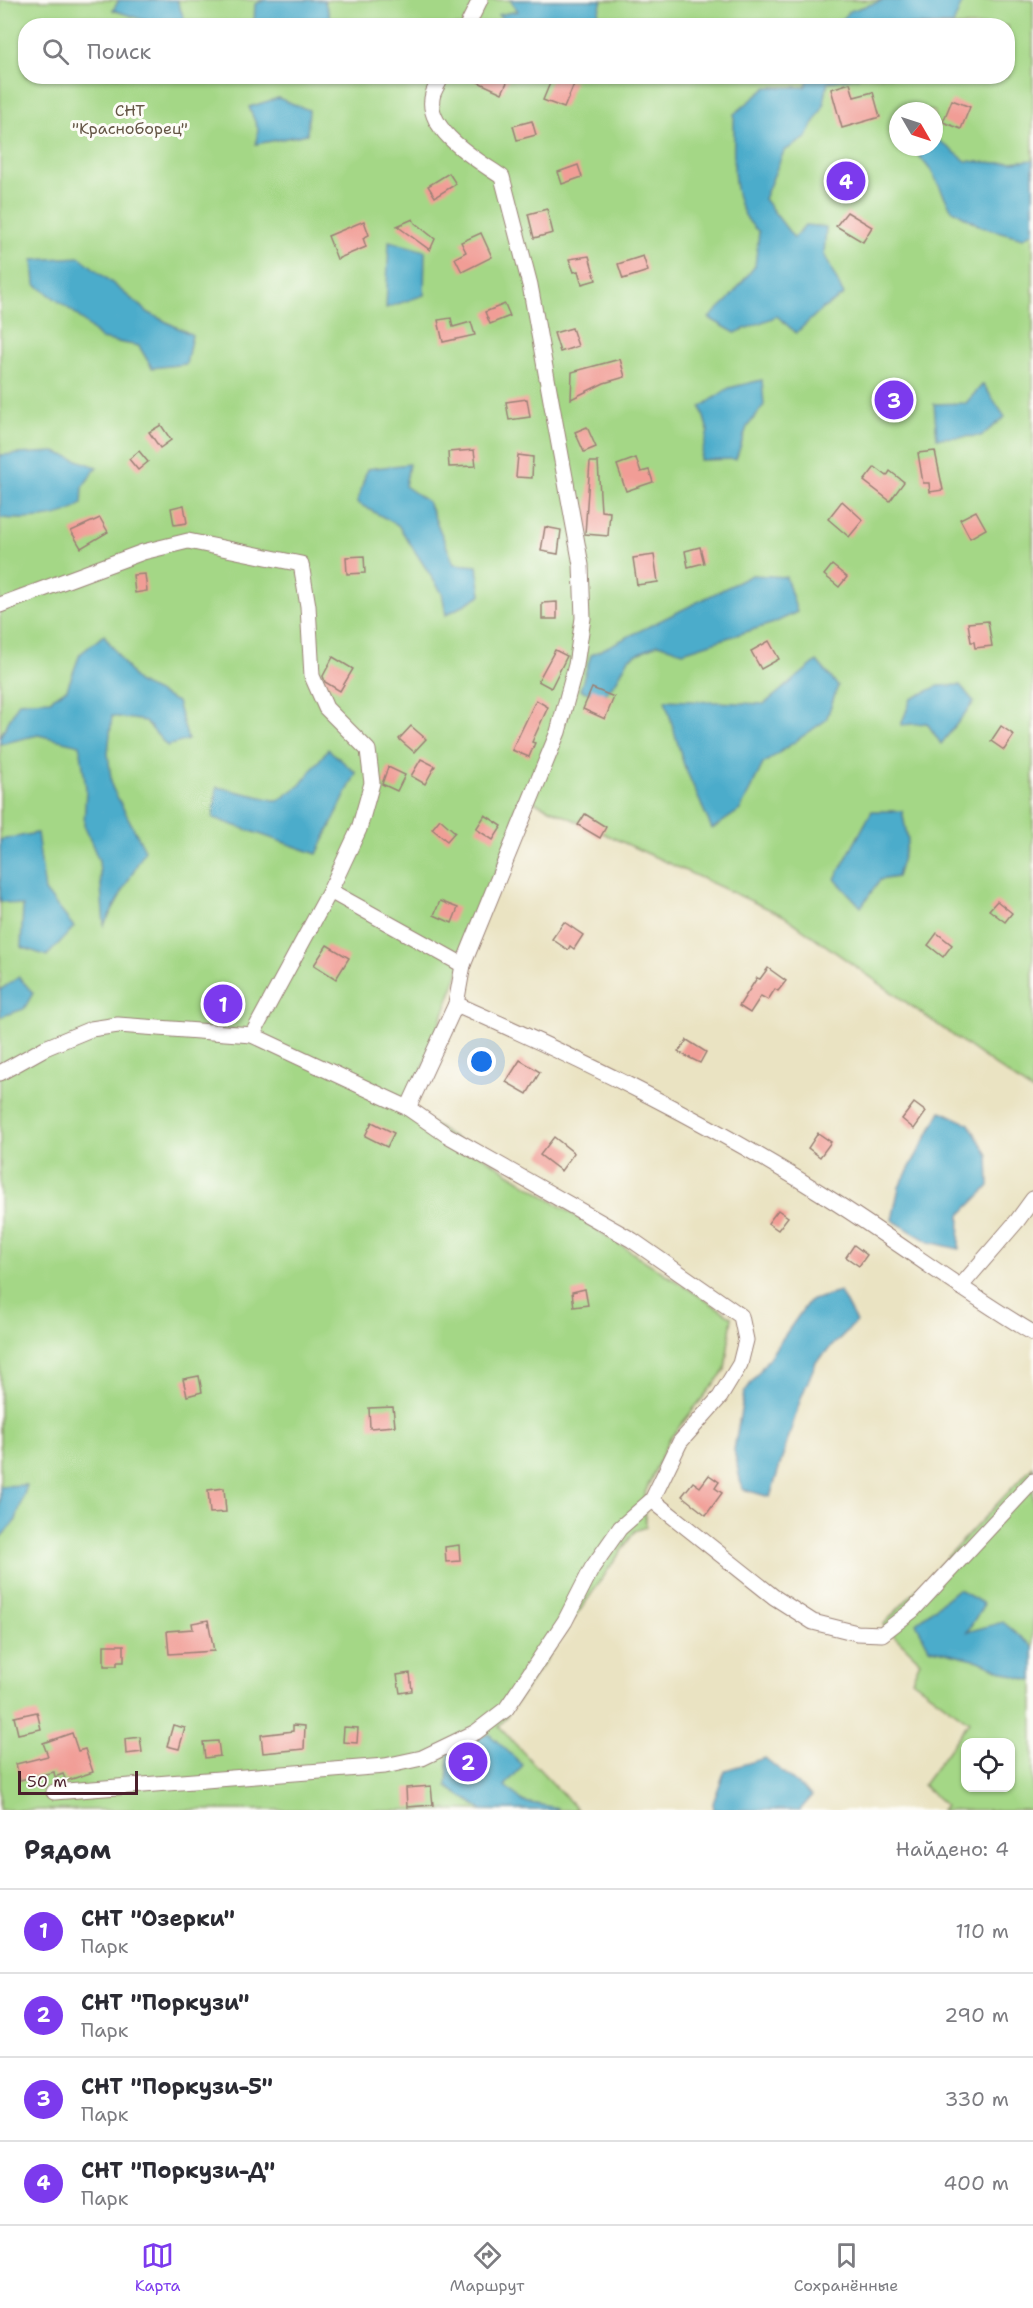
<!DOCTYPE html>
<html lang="ru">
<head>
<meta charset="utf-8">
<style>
	:root { --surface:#fff; --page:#f2f2f3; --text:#2b2b33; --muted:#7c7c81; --line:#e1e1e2; --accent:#7c3aed }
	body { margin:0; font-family:"Shantell Sans",sans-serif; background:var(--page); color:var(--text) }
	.controls { position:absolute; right:18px; bottom:18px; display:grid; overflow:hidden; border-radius:12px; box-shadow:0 2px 4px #0004 }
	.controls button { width:54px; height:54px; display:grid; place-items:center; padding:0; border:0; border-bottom:2px solid var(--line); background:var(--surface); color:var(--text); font:30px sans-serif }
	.compass { position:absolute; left:889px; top:102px; width:54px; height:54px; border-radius:50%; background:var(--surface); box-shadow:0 2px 4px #0004; rotate:129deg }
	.scale { position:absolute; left:18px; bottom:15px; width:120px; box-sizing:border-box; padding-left:6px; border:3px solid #4a1f2b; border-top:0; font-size:16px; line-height:21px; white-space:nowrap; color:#4a1f2b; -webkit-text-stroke:4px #fdfcf7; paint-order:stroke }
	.you { position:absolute; left:482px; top:1062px; width:21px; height:21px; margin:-15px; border:4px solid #fff; border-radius:50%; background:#1a73e8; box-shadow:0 0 0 9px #1a73e833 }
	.badge { display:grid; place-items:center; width:39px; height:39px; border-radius:50%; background:var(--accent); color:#fff; font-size:20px; font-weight:700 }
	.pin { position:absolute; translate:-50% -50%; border:3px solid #fff; box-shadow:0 2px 6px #0006 }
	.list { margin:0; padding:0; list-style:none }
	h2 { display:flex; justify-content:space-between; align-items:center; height:78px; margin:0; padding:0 24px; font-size:26px }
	h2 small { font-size:20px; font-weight:400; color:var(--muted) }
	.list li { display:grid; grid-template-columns:39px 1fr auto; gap:18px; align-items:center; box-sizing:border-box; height:84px; padding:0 24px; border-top:2px solid var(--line) }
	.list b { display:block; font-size:22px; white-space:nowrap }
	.list p { margin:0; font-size:20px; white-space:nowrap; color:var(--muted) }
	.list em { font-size:20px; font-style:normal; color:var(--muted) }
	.icon { flex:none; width:33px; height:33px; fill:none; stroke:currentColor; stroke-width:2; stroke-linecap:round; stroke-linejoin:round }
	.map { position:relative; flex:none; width:1033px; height:1810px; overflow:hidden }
	.search { position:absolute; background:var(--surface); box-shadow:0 2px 4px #0004; left:18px; right:18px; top:18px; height:66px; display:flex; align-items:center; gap:15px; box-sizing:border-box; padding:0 21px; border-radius:24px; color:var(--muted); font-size:22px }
	.sheet { height:414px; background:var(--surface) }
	nav { display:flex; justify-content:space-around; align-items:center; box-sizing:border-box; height:84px; border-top:2px solid var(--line); background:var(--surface); font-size:16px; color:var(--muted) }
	nav a { display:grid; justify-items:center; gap:3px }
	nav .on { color:var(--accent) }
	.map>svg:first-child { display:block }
	.green { fill:#a4d786; stroke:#777b58; stroke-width:1.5; fill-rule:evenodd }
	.water { fill:#4caccb; stroke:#4b667b; stroke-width:1.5 }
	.building { fill:#f19d96 }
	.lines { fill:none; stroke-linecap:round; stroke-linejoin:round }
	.street-casing { stroke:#9a8176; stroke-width:17 }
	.street { stroke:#fff; stroke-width:15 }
	.labels { text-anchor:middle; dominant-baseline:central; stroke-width:6; stroke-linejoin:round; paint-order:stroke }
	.park-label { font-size:16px; fill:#655646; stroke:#fdfcf7 }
</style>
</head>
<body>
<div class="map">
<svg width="1033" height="1810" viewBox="0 0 1033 1810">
	<rect width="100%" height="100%" fill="#fdfcf7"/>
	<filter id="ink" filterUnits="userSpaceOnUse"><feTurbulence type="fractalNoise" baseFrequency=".0167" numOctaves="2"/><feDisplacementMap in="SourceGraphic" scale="12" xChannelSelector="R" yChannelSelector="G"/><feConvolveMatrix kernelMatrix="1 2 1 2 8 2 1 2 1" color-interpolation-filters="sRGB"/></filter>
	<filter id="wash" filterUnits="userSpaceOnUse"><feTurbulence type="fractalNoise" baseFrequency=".008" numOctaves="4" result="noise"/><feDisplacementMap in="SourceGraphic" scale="24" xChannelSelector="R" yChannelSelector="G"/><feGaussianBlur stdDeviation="1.35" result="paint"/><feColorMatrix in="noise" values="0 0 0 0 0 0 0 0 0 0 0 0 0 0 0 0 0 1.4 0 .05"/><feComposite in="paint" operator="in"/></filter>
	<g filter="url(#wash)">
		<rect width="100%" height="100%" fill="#eae3c2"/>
		<g class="green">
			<path d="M 0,0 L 1033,0 L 1033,1092 L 784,916 L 524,797 L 408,1108 L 732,1317 L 725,1370 L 668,1441 L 644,1495 L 646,1527 L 635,1531 L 499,1727 L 578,1810 L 0,1810 ZM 26,26 L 1008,26 L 1008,76 L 26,76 ZM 898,111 L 934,111 L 934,147 L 898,147 Z"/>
			<path d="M 1033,1466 L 1033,1810 L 941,1810 L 945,1805 L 923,1785 L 969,1722 L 912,1680 L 920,1661 L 883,1625 ZM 966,1742 L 1010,1742 L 1010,1788 L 966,1788 Z"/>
		</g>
		<g class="water">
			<polygon points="119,0 177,0 186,24 159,25 113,10"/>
			<polygon points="265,0 324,0 333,25 254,25 255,4"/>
			<polygon points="510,0 602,0 598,14 608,25 511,25 498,15 518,11"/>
			<polygon points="884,0 963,0 953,25 836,25 850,11"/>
			<path d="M 810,76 L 859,77 L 828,82 L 823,107 L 806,138 L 784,151 L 764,199 L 794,238 L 805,225 L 826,227 L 824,254 L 844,295 L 822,309 L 796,333 L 777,316 L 735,333 L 709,318 L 728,300 L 755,266 L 759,232 C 726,205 735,153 734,114 L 767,87 L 805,87 Z"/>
			<polygon points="278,98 309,110 307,134 256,144 258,129 249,107"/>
			<polygon points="937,139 966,161 999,163 1033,160 1033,232 1023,238 982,227 951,209 932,172 915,151 922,147 934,147 934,140"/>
			<polygon points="389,241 425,251 424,295 386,308"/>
			<polygon points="80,257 149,313 192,335 186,364 152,368 139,346 101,339 76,314 35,284 33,260"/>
			<polygon points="762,380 764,405 747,427 736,459 700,460 708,431 701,407 729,388"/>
			<polygon points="983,384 1005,417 981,436 937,438 934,404 966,403"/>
			<path d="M 55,452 L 97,467 L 83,486 L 82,504 C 62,520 25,520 0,518 L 0,455 Z"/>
			<polygon points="409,464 405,486 428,502 454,564 477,566 481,595 446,615 442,593 398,525 357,503 367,469"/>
			<polygon points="752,575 786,577 797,612 774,623 683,652 658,644 629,658 617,680 603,697 580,690 591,655"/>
			<polygon points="104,635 137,682 177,702 188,740 167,746 145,721 112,716 108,753 112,787 145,850 104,925 99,861 84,825 86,789 80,745 38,735 0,744 0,737 19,702 50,700 67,689 80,654"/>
			<polygon points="817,661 838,686 826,720 763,764 740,810 712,829 684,765 665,700 764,704"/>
			<polygon points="960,685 974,702 941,744 927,723 901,725 911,699 938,686"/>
			<polygon points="328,749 356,773 317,854 213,818 217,787 278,801 300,785"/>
			<polygon points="872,811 902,811 908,840 897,877 880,880 861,907 835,879"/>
			<polygon points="37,833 45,891 74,927 47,956 21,947 23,906 0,901 0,840"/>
			<polygon points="19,977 33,993 24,1009 0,1017 0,990"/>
			<polygon points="941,1111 969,1124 988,1155 989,1186 960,1215 959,1249 929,1242 892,1220 899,1187"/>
			<polygon points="840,1292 856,1322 816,1362 801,1398 770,1497 742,1489 734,1450 744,1393 809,1301"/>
			<polygon points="27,1485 16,1520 0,1538 0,1486"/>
			<polygon points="958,1589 984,1604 967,1632 1003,1622 1033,1647 1033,1681 1014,1676 974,1659 929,1648 916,1623"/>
			<polygon points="489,1734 523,1765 505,1786 524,1802 558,1808 556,1810 483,1810 447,1787 449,1750"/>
			<polygon points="765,1758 812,1796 800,1810 714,1810 713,1803 725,1770"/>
		</g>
		<g id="blocks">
			<g class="building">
				<polygon points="465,76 510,76 502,93"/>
				<polygon points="553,76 575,82 564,108 543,100"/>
				<polygon points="850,83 854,97 873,92 880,117 842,128 831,89"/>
				<polygon points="952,100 970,107 961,129 943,122"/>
				<polygon points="532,121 536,135 517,140 513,126"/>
				<polygon points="578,165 582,177 562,184 558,172"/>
				<polygon points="449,173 456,184 435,197 428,186"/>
				<polygon points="547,209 553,233 534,238 528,214"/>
				<polygon points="847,212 872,227 863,242 836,226"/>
				<polygon points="413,219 415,223 435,239 430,250 397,226"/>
				<polygon points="364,221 369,235 363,238 366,247 337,259 328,236"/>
				<polygon points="481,233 492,257 462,272 455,258 466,252 461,242"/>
				<polygon points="589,256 596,280 582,284 578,271 574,272 569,259"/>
				<polygon points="643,256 648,271 623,279 618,264"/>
				<polygon points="505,304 510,316 490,324 485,312"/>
				<polygon points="451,318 453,327 471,322 475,335 443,342 438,320"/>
				<polygon points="572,328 578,346 560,352 554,333"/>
				<polygon points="620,359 625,377 604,383 571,399 572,372"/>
				<polygon points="527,399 530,417 509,420 506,402"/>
				<polygon points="161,425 171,440 160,448 149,432"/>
				<polygon points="587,427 596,447 584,452 575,432"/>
				<polygon points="474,450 476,466 449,467 448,452"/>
				<polygon points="139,451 148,462 138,470 129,459"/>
				<polygon points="935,451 943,490 930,492 929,483 923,483 918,453"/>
				<polygon points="518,455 533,457 532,478 516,477"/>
				<polygon points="636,458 641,472 649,470 653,482 626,491 617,465"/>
				<polygon points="590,462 598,462 601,511 610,512 608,536 585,534"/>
				<polygon points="875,467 887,476 890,471 904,482 890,501 864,481"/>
				<polygon points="842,501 863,520 849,537 828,519"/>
				<polygon points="184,505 187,523 174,525 171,508"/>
				<polygon points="976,511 986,529 970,538 960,519"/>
				<polygon points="100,518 108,532 81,548 71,531"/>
				<polygon points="545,527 561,530 558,554 541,551"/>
				<polygon points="700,547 704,563 688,567 685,551"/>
				<polygon points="654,555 658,582 637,585 633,558"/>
				<polygon points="364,556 365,573 347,574 346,557"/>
				<polygon points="832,565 847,577 839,587 824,575"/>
				<polygon points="145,574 147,591 135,593 133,575"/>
				<polygon points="557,602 557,619 542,619 542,603"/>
				<polygon points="988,621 992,646 975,648 974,642 971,642 968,623"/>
				<polygon points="769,641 779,659 761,669 751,651"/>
				<polygon points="555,650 567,656 551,688 538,681"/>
				<polygon points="333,657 353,669 340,691 325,682 323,676"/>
				<polygon points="592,688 614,697 605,719 583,709"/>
				<polygon points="536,700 548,707 532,742 535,743 529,757 512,750"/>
				<polygon points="411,726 426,739 414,752 399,739"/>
				<polygon points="1001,726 1014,735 1004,750 991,741"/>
				<polygon points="421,759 435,766 425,784 411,776"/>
				<polygon points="388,767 405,775 397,791 382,784"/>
				<polygon points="585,814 606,827 600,838 578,825"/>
				<polygon points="485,815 502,826 493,840 476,829"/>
				<polygon points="440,819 455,832 447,841 432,829"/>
				<polygon points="440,901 458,908 452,923 434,915"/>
				<polygon points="997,901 1012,913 1005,922 989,910"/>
				<polygon points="564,922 583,935 574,949 570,946 568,950 552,939"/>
				<polygon points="937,933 952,945 943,957 928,945"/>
				<polygon points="327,945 349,958 336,979 314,965"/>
				<polygon points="768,968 786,981 778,991 775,989 768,1000 761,996 750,1013 739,1006 757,978 760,979"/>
				<polygon points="687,1040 706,1052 700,1063 678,1052"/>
				<polygon points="520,1060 540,1072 527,1094 506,1082"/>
				<polygon points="914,1103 926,1112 914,1129 902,1119"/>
				<polygon points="372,1122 394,1133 387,1147 365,1136"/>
				<polygon points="818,1133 831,1142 820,1157 808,1148"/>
				<polygon points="554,1137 574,1153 561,1171 540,1155"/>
				<polygon points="778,1210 788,1217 778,1230 768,1223"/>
				<polygon points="854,1245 867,1255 859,1266 846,1257"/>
				<polygon points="585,1289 588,1305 574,1307 572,1292"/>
				<polygon points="199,1376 202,1392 187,1396 183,1379"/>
				<polygon points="393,1407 395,1426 370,1428 369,1408"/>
				<polygon points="709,1475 719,1482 715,1488 722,1493 706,1515 682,1496 693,1482 700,1487"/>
				<polygon points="224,1488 226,1512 210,1513 208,1490"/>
				<polygon points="459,1545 460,1561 446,1562 445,1547"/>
				<polygon points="208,1620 214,1651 169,1654 167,1631 193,1629 192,1623"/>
				<polygon points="104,1645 124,1645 124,1662 117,1662 117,1666 104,1666"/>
				<polygon points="410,1673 412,1691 400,1693 397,1675"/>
				<polygon points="37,1712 41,1729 18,1734 14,1717"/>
				<polygon points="173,1725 185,1728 179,1749 167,1746"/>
				<polygon points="293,1725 305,1726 304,1749 263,1753 261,1735 293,1731"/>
				<polygon points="344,1727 358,1728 357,1743 343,1742"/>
				<polygon points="72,1733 78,1751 85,1749 93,1772 66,1781 63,1774 55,1777 54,1772 20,1780 16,1764 48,1756 43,1743"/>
				<polygon points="140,1737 142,1752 126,1754 125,1739"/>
				<polygon points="218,1741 220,1756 205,1758 203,1742"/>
				<polygon points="431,1786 433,1805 407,1807 406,1788"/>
			</g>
		</g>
	</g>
	<g filter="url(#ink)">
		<use href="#blocks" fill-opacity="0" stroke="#9a8176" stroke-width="1.5"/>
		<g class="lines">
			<defs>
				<g id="street">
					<polyline points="467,26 480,0"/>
					<path d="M 442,76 C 439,82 435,88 433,94 C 422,129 479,161 502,177 L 530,285 L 581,565 L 583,618 L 576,665 L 558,732 L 463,965 L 456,1004"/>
					<polyline points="0,605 143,552 188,541 301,564 308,606 312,676 326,708 368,750 372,783 359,829 330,891 252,1035"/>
					<polyline points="330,891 463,965"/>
					<path d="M 0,1073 L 45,1048 L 91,1029 L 118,1025 L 252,1035 L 408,1108 L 456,1004 C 587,1062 715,1125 835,1202 C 902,1245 965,1293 1033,1333"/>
					<polyline points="960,1287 1017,1221 1033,1199"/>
					<polyline points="652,1500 774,1597 813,1622 857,1633 882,1634 913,1610 1033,1481"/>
					<polyline points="54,1792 385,1766 422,1758 476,1732 506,1709 565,1621 592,1568 620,1528 652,1500 680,1442 720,1397 740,1364 746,1340 741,1316 632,1240 447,1135 408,1108"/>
				</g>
			</defs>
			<use href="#street" class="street-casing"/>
			<use href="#street" class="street"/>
		</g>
	</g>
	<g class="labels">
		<g class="park-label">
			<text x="130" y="110">СНТ<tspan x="130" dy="18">"Красноборец"</tspan></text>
		</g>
	</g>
</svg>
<div class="controls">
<button><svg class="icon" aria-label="locate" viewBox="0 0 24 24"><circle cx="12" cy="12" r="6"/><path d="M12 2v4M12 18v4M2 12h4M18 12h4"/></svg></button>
</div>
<svg class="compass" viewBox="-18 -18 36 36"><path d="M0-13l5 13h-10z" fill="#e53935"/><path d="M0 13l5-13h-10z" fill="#7c7c81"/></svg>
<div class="scale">50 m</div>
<div class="you"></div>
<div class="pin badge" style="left:223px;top:1004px">1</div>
<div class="pin badge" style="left:468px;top:1762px">2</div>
<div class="pin badge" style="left:894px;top:400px">3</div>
<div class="pin badge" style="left:846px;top:181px">4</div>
<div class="search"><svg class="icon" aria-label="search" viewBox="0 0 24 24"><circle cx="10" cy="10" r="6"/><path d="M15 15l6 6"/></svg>Поиск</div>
</div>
<section class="sheet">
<h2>Рядом<small>Найдено: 4</small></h2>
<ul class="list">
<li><span class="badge">1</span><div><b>СНТ &quot;Озерки&quot;</b><p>Парк</p></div><em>110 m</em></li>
<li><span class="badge">2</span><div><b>СНТ &quot;Поркузи&quot;</b><p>Парк</p></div><em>290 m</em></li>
<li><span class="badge">3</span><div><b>СНТ &quot;Поркузи-5&quot;</b><p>Парк</p></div><em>330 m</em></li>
<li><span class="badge">4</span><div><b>СНТ &quot;Поркузи-Д&quot;</b><p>Парк</p></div><em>400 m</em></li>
</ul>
</section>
<nav>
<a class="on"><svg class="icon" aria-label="map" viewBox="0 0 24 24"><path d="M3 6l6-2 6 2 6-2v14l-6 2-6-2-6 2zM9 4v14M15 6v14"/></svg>Карта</a>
<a><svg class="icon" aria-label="directions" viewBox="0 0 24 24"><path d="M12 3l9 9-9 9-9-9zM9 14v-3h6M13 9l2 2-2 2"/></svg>Маршрут</a>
<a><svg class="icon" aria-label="saved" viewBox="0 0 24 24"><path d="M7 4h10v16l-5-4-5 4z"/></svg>Сохранённые</a>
</nav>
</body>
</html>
